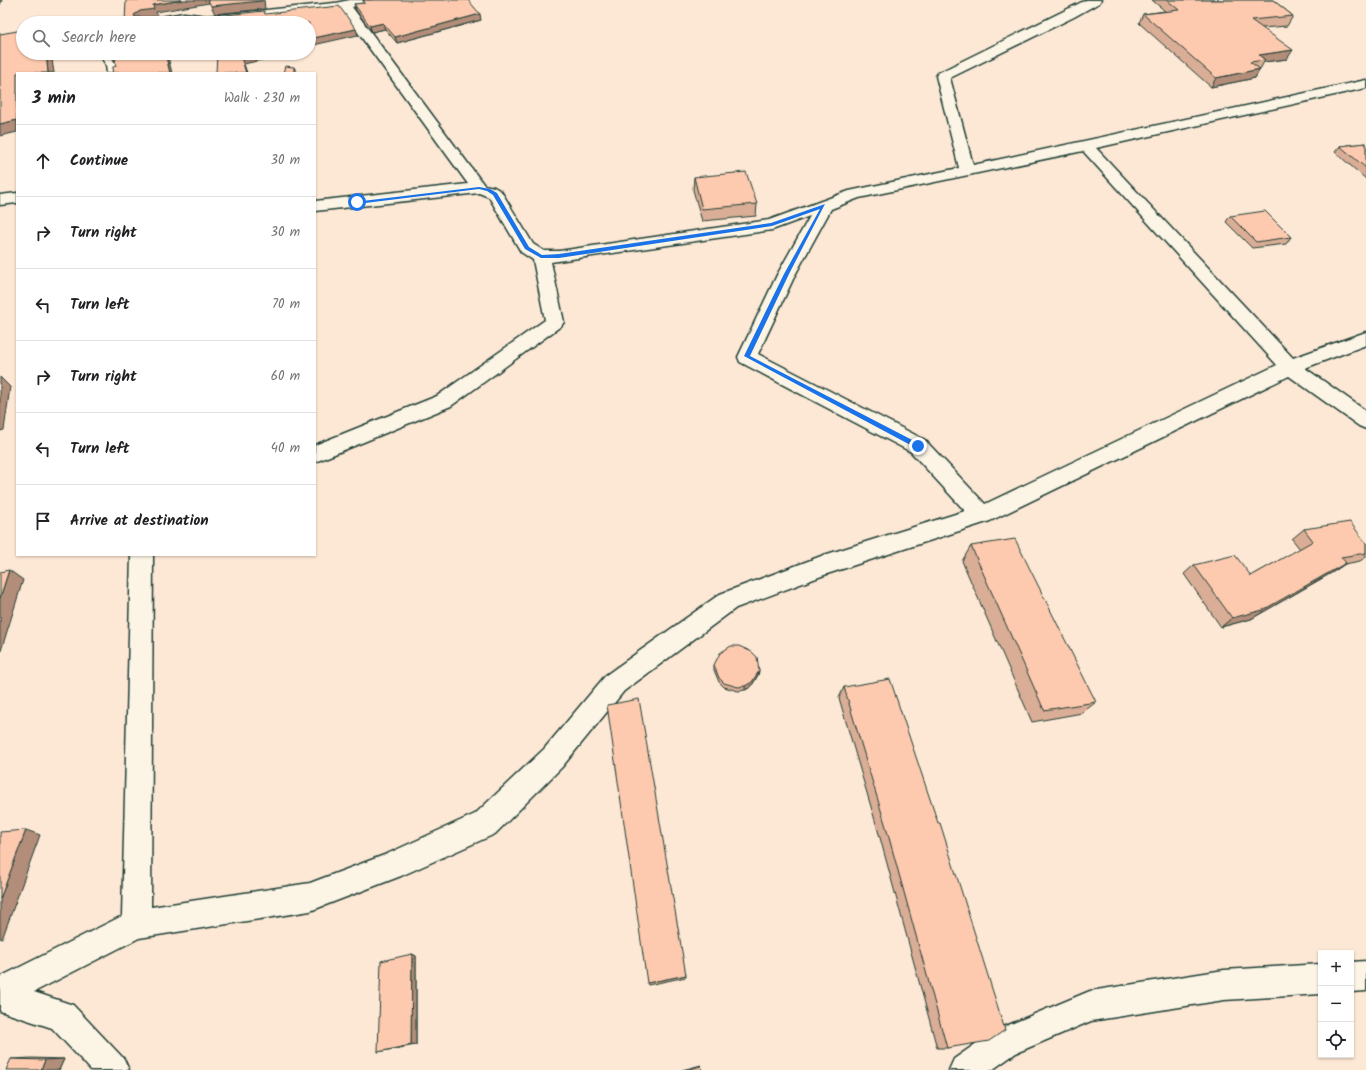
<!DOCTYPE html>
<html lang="en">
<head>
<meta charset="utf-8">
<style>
	:root { --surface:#fff; --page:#f2f2f2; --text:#202124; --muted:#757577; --line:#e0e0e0 }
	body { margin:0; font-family:Kalam,sans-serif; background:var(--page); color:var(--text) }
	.controls { position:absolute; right:12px; bottom:12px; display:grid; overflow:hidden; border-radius:0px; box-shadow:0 1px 3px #0004 }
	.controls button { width:36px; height:36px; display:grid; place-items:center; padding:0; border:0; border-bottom:1px solid var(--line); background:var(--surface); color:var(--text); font:20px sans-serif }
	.stop { position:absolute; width:12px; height:12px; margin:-9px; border:3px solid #1a73e8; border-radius:50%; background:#fff }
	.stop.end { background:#1a73e8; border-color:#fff; box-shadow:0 1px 4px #0008 }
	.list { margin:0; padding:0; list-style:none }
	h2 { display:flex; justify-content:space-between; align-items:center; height:52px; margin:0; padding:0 16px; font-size:17px }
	h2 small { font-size:13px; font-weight:400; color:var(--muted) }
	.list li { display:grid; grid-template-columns:26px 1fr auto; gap:12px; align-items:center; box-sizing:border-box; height:72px; padding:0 16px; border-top:1px solid var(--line) }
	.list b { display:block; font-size:15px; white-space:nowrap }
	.list em { font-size:13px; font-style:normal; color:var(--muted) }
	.icon { flex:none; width:22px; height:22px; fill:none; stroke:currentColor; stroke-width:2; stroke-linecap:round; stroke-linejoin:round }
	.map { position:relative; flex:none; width:1366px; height:1070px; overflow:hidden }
	.search { position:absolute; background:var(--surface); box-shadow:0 1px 3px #0004; left:16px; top:16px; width:300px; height:44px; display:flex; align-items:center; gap:10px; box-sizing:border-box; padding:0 14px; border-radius:22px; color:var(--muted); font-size:15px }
	.panel { position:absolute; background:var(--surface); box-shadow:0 1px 3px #0004; left:16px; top:72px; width:300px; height:484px; border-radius:0px }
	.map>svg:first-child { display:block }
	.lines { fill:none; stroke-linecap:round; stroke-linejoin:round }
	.lane-casing { stroke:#1f3d34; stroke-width:3 }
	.street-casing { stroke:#1f3d34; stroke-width:3 }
	.lane { fill:#fcf5e5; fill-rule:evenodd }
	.street { fill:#fcf5e5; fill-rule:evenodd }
	.wall { fill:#daae96; stroke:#1f3d34 }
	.shaded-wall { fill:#b28d7a; stroke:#1f3d34 }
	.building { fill:#fecaaf; stroke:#1f3d34 }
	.route { fill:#1a73e8 }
</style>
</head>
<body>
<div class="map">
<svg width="1366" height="1070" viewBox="0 0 1366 1070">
	<rect width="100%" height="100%" fill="#fde8d5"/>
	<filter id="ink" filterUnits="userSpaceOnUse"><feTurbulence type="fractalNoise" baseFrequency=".025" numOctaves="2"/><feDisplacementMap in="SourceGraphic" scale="8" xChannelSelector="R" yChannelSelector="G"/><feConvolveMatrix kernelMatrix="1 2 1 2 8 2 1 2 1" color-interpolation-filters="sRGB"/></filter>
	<g filter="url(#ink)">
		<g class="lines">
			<defs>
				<g id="lane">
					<polygon points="344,2 349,5 348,7 207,22 184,19 162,23 139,23 144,20 184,13 207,16"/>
					<polygon points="99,53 109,53 116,65 119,73 107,73 106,65"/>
				</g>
				<g id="street">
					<path d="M 350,0 L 371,0 L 369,3 L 352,7 L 484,185 L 494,187 L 501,191 L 533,244 L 544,251 L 559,251 L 769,220 L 849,191 L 959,168 L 936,76 L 938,73 L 1086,0 L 1101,0 L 1099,3 L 1074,17 L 950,78 L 973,165 L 1366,80 L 1366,88 L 1096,148 L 1293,358 L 1366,332 L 1366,345 L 1305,368 L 1366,411 L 1366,429 L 1359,426 L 1289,376 L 990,521 L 827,574 L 736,608 L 624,691 L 562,767 L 495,834 L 401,876 L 310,911 L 139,938 L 34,992 L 73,1005 L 124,1059 L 129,1070 L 91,1070 L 52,1028 L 0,1011 L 0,977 L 122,916 L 131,555 L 153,555 L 151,907 L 310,883 L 387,854 L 475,814 L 544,749 L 606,675 L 720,594 L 824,555 L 965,511 L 911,452 L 740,362 L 738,357 L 777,275 L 810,216 L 772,230 L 551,262 L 564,322 L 561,326 L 451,406 L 315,462 L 315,445 L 437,396 L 545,320 L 533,260 L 521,252 L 489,197 L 479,193 L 315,211 L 315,201 L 468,184 L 338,5 L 340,2 ZM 1083,151 L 1277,365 L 985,504 L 925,440 L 758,354 L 795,275 L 831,209 L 859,198 Z"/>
					<polygon points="17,193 17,203 0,205 0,195"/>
					<polygon points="1366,961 1366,991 1351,992 1351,962"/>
					<polygon points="1321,964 1321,994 1224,1000 1091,1021 1016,1053 992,1070 949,1070 954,1059 994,1031 1090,991 1224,970"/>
				</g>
			</defs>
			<use href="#lane" class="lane-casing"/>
			<use href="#street" class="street-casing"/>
			<use href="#lane" class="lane"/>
			<use href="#street" class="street"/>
		</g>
		<g class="wall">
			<polygon points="363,0 481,20 397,43 385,29 372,32 356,10 354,4 364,3"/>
			<polygon points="1152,0 1273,0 1293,16 1287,26 1262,28 1287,59 1264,62 1255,78 1211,87 1139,23 1143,14 1165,11"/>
			<polygon points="1366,143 1366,179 1335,152 1340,146"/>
			<polygon points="694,177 757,204 756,216 702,221 693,190"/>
			<polygon points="1230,216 1291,237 1286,244 1252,248 1226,222"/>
			<polygon points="1304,529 1366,543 1366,557 1360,561 1345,564 1333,572 1251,619 1221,627 1184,574 1194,565 1251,576 1300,549 1292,539"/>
			<polygon points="971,546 1096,702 1082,713 1032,722 962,561"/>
			<polygon points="714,665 759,671 758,675 751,687 745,690 738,691 724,687 719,682 714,670"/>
			<polygon points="844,687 1005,1030 947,1048 937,1048 879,834 839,698"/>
			<polygon points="412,954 416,956 416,1045 383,1051 378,1052"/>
			<polygon points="686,975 686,977 648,985 647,983"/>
			<polygon points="31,1058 64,1059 59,1070 11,1059"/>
			<polygon points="701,1065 702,1070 682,1070"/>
		</g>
		<g class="shaded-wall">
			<polygon points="0,0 2,0 0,5"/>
			<polygon points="182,0 208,0 209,3 156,12 158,16 144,19 138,23 134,15 140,11 153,5"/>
			<polygon points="264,0 265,9 215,14 211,6"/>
			<polygon points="480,14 481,20 397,43 395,37"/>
			<polygon points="383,23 385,29 372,32 370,26"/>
			<polygon points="356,29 358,35 309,46 309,39"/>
			<polygon points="1293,50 1287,59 1264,62 1265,60 1259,55"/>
			<polygon points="46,53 51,53 54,73 48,73"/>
			<polygon points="165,53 167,53 172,73 170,73"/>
			<polygon points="261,53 291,53 244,64 247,73 246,73 241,57"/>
			<polygon points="294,67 297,73 294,73"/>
			<polygon points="1260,69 1255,78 1211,87 1216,78"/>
			<polygon points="17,120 17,132 0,136 0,124"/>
			<polygon points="0,377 10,387 4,430 0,431"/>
			<polygon points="1346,563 1333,572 1251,619 1221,627 1232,618"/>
			<polygon points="9,570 23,580 0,654 0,598"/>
			<polygon points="759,671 758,675 751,687 745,690 745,686"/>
			<polygon points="26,830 40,835 2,939 0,938 0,899"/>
			<polygon points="412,954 416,956 416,1045 411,1045"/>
			<polygon points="64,1059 59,1070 41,1070 45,1060"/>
		</g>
		<g class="building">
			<polygon points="126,0 182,0 153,5 154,9 140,11 134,15 135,17 156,17 157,23 125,23"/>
			<polygon points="208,0 262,0 262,1 211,6"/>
			<polygon points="363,0 468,0 480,14 395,37 383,23 370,26 354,4 365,3"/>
			<polygon points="1167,0 1273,0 1293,16 1251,20 1293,50 1259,55 1265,60 1250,62 1260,69 1216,78 1143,14 1179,10"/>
			<polygon points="339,6 356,29 309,39 309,23 220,23 216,16 264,11 265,14"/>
			<polygon points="23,30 23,53 46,53 48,73 17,73 17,120 0,124 0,34"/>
			<polygon points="117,53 165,53 170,73 112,73 113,67 116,66 115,62"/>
			<polygon points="217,53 261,53 241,57 246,73 216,73"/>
			<polygon points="285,66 294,67 294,73 283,73"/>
			<polygon points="1366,143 1366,168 1340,146"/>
			<polygon points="746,172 757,204 702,209 694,177"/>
			<polygon points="1265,211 1291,237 1256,242 1230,216"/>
			<polygon points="1350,522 1366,543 1366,553 1341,557 1346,563 1263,610 1232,618 1194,565 1235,555 1251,576 1313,541 1304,529"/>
			<polygon points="1015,539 1096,702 1044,710 971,546"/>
			<polygon points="9,570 0,598 0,572"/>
			<polygon points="731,646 739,646 752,652 757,657 759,671 752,682 745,686 738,687 724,683 719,678 714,665 720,653"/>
			<polygon points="890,679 938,823 940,823 1005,1030 989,1041 947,1048 886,827 844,687"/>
			<polygon points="639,699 686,975 647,983 607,705"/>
			<polygon points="26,830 0,899 0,832"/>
			<polygon points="412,954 411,1045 378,1052 381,961"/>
			<polygon points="11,1059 45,1060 41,1070 6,1070"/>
			<polygon points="701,1066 702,1070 686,1070"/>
		</g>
	</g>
	<polygon class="route" points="479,187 490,189 497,193 529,247 542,255 559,254 771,223 825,204 789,274 750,356 920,444 920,448 916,448 744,356 784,274 820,209 772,226 559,258 541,258 525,249 493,195 487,191 479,189 357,204 354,202"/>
</svg>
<div class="controls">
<button>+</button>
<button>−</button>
<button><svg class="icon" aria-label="locate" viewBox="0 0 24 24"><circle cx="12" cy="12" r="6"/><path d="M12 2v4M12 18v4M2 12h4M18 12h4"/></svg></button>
</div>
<div class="stop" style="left:357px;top:202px"></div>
<div class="stop end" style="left:918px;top:446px"></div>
<div class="search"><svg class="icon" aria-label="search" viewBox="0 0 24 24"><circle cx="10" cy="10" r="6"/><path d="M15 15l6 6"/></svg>Search here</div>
<section class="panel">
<h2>3 min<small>Walk · 230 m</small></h2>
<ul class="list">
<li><svg class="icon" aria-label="ahead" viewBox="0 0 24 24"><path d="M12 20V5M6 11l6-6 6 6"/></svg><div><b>Continue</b></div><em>30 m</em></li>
<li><svg class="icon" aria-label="right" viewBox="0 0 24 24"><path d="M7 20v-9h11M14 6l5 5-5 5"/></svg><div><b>Turn right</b></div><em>30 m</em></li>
<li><svg class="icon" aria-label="left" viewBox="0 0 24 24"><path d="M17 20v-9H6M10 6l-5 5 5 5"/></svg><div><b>Turn left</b></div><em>70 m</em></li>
<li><svg class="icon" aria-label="right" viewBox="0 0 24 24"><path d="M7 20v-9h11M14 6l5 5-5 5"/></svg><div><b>Turn right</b></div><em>60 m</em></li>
<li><svg class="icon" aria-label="left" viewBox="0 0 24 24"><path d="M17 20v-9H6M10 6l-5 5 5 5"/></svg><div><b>Turn left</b></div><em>40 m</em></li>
<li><svg class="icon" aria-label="arrive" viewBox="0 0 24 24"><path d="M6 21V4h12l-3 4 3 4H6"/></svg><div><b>Arrive at destination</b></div></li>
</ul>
</section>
</div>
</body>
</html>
